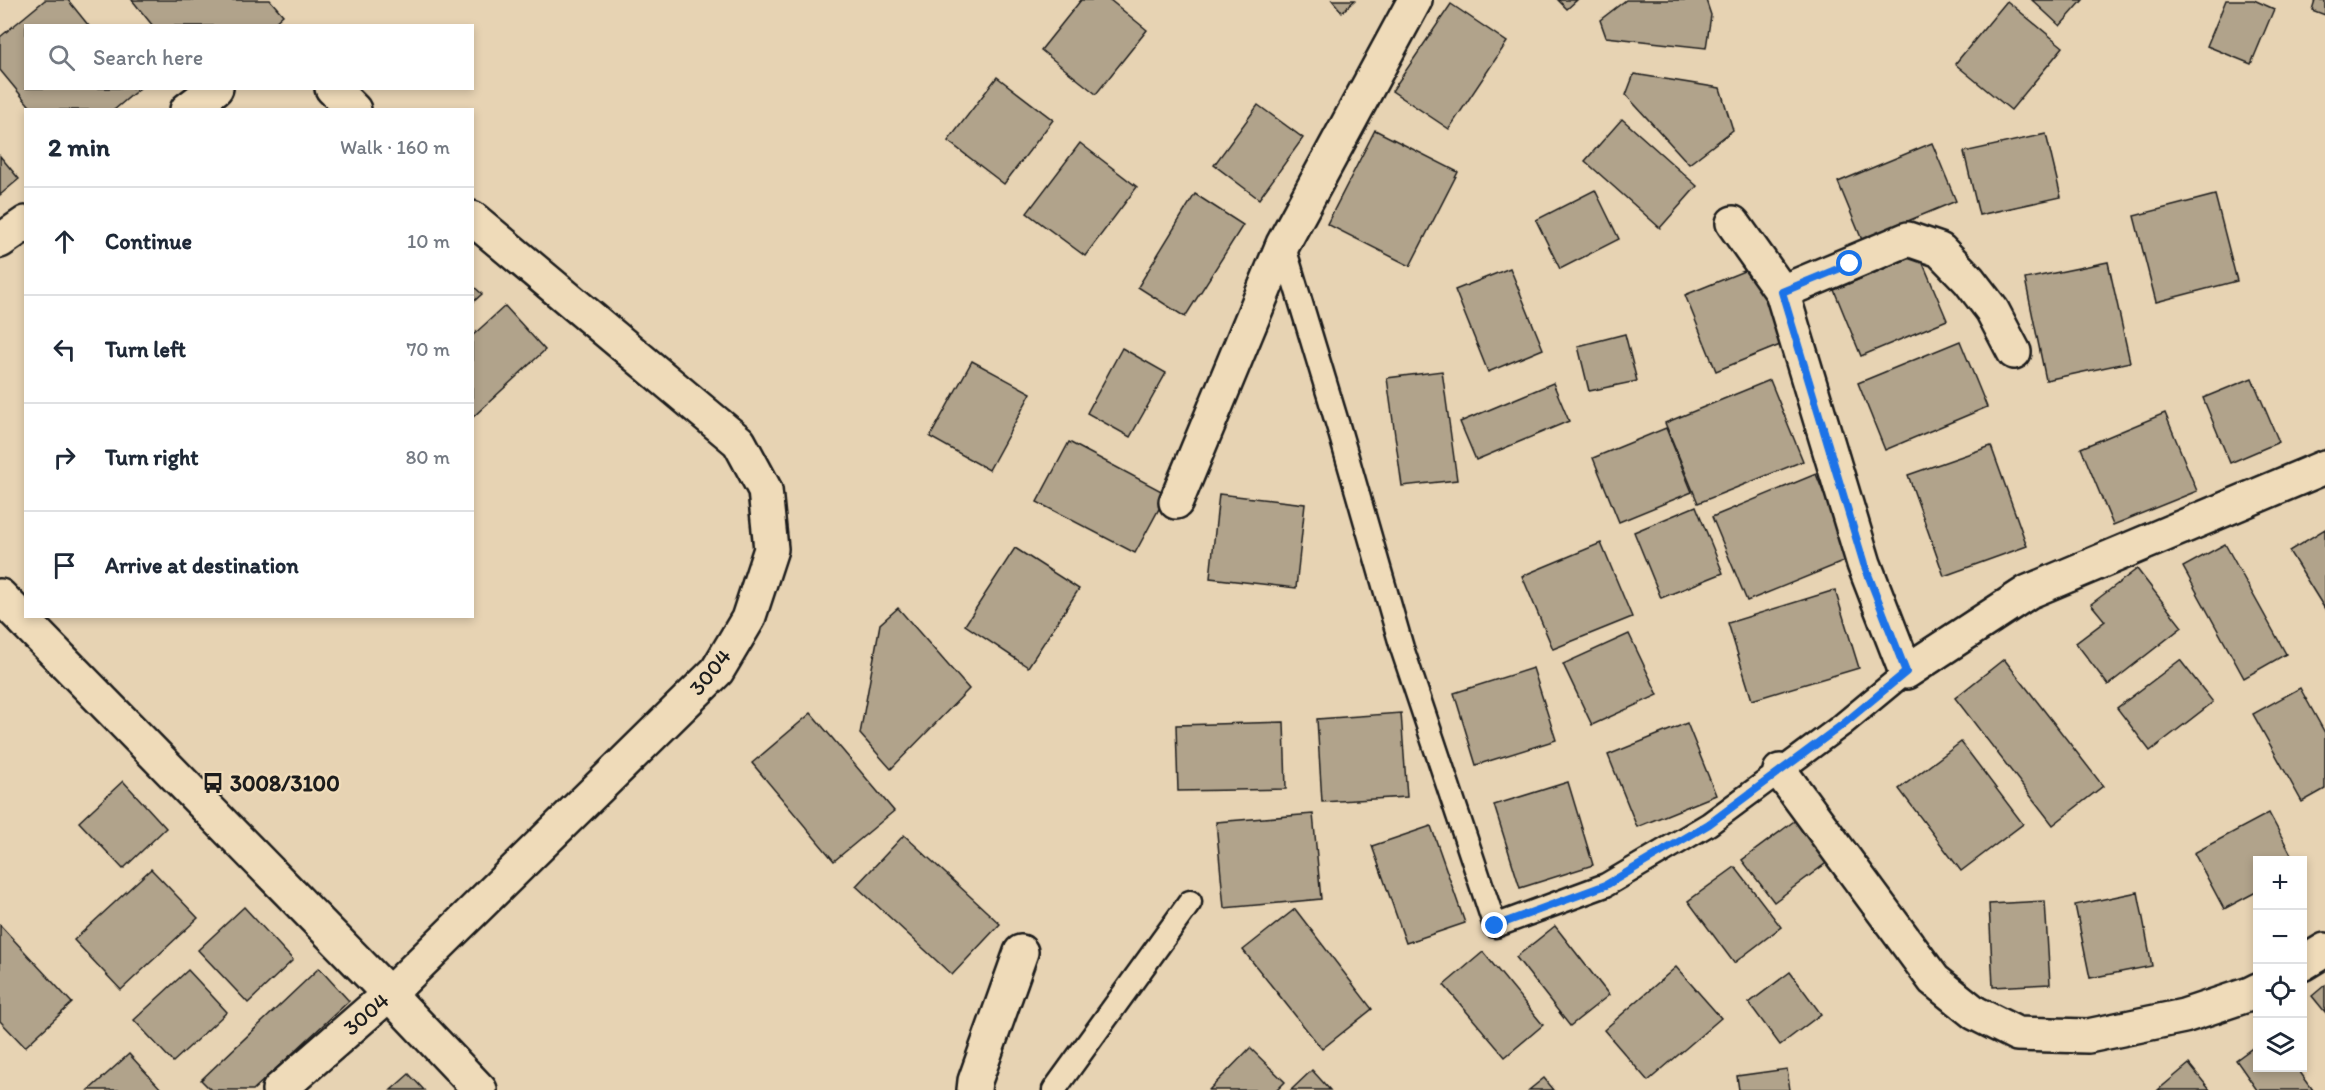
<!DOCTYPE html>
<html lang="en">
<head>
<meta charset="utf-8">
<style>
	:root { --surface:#fff; --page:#f2f2f3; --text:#1f2937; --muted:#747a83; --line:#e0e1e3 }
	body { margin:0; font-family:Itim,sans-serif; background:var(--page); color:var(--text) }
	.controls { position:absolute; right:18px; bottom:18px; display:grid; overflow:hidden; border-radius:0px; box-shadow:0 3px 9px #0003 }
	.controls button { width:54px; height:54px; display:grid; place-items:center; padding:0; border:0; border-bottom:2px solid var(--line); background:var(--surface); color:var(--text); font:30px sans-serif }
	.stop { position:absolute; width:18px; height:18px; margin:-14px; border:4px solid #1a73e8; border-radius:50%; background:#fff }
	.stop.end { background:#1a73e8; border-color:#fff; box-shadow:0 2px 6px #0008 }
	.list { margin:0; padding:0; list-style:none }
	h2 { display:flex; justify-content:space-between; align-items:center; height:78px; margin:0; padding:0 24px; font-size:26px }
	h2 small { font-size:20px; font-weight:400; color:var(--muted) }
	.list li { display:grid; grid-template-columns:39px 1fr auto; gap:18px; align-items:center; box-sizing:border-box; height:108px; padding:0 24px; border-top:2px solid var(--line) }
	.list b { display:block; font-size:22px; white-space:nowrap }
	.list em { font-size:20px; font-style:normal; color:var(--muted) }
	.icon { flex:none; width:33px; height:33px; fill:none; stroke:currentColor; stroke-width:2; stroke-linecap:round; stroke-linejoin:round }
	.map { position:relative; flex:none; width:2325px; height:1090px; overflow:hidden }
	.search { position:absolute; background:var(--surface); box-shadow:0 3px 9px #0003; left:24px; top:24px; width:450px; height:66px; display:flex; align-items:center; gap:15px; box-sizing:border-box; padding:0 21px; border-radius:0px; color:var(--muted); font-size:22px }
	.panel { position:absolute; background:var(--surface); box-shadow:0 3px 9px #0003; left:24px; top:108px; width:450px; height:510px; border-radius:0px }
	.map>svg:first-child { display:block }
	.building { fill:#b1a38b; stroke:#1c1c1c; stroke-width:1.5 }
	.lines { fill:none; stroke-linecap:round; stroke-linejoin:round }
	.service-casing { stroke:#1c1c1c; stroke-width:27 }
	.minor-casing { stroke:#1c1c1c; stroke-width:38 }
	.service { stroke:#efdbb9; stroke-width:22 }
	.minor { stroke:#efdbb9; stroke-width:33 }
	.route { stroke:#1a73e8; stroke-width:8 }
	.labels { text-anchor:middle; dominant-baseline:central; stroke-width:5; stroke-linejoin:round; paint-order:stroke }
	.street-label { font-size:22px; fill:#1c1c1c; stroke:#efdbb9 }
	.poi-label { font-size:22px; font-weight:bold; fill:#1c1c1c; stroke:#efdbb9; text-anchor:start }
</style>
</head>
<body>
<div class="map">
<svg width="2325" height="1090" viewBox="0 0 2325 1090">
	<rect width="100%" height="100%" fill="#e7d3b3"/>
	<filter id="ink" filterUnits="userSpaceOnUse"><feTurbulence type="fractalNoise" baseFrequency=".0167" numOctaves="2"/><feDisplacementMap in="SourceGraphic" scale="12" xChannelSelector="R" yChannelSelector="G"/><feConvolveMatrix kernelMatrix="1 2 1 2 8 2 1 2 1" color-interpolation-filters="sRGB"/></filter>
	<g filter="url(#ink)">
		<g class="building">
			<polygon points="45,0 68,0 89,26 26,26 26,88 140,88 114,110 33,110 0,70 0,37"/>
			<polygon points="132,0 270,0 283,15 271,26 153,26"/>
			<polygon points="1081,0 1110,0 1147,30 1096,94 1041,50"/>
			<polygon points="1332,0 1355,0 1342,12"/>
			<polygon points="1558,0 1577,0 1567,9"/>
			<polygon points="1626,0 1706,0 1711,15 1706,48 1606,37 1600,20"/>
			<polygon points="2032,0 2083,0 2060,26"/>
			<polygon points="2226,0 2254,0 2274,9 2251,64 2207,46"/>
			<polygon points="2315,0 2325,0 2325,15 2312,10"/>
			<polygon points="2007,1 2063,47 2011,110 1955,64"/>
			<polygon points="1451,4 1507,42 1449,129 1392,91"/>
			<polygon points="1634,74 1720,88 1733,130 1689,164 1626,95"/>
			<polygon points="997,77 1053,120 1004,184 948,141"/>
			<polygon points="1258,105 1303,138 1259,199 1214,165"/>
			<polygon points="1622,119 1697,186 1660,228 1585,161"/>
			<polygon points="1375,130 1458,172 1410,266 1327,224"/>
			<polygon points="2046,134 2061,197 1979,215 1964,152"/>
			<polygon points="1080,143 1137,187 1085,256 1027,213"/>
			<polygon points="1932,143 1956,201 1862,240 1838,182"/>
			<polygon points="0,156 19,179 0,195"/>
			<polygon points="1595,190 1619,239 1560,269 1536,220"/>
			<polygon points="1195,194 1243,225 1185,317 1138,287"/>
			<polygon points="2215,195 2237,281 2156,302 2134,216"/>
			<polygon points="1919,254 1947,320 1861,356 1834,290"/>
			<polygon points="2108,262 2130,362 2046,380 2025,279"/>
			<polygon points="1754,267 1785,343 1716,371 1685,295"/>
			<polygon points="1510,268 1543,349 1488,372 1455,290"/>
			<polygon points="472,285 482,294 472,303"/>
			<polygon points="505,306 545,350 472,418 472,336"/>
			<polygon points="1625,334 1637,381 1589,391 1578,346"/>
			<polygon points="1960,341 1987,407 1885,450 1858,383"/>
			<polygon points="1122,348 1166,373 1130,437 1087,413"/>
			<polygon points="972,361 1031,393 989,470 930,437"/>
			<polygon points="1442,371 1457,480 1402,486 1387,378"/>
			<polygon points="2252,378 2279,442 2230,463 2203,398"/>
			<polygon points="1770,380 1803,461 1698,503 1665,423"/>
			<polygon points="1553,383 1569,421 1476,460 1460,422"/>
			<polygon points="2165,413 2197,491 2113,525 2081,448"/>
			<polygon points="1666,428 1692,492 1619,522 1593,458"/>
			<polygon points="1069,442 1167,494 1135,553 1037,502"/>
			<polygon points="1991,446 2027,546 1944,576 1908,475"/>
			<polygon points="1816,474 1850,559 1747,601 1712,517"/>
			<polygon points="1219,494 1305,504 1296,588 1210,578"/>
			<polygon points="1696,506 1723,573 1661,598 1634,532"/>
			<polygon points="2325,529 2325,609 2289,551"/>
			<polygon points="1601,543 1632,617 1553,649 1522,576"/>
			<polygon points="2225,544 2286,654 2244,678 2183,567"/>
			<polygon points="1015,548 1079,589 1028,667 965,625"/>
			<polygon points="2137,569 2182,627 2108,685 2076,643 2105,621 2091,604"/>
			<polygon points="1835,590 1859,668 1752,700 1728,623"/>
			<polygon points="898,608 969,689 891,769 860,734 880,624"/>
			<polygon points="1629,634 1658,695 1592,725 1563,664"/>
			<polygon points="2004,659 2103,786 2053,825 1955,698"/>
			<polygon points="2180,660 2213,702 2150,751 2117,708"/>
			<polygon points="1533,668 1556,740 1476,765 1454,693"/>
			<polygon points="2300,688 2325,733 2325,789 2302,802 2253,714"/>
			<polygon points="811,713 894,811 834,861 752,763"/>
			<polygon points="1401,713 1407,797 1322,802 1317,719"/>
			<polygon points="1284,722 1286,789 1178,791 1176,725"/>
			<polygon points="1687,723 1716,795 1637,827 1608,755"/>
			<polygon points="1961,742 2023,824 1961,871 1899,789"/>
			<polygon points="123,781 166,828 123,869 79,822"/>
			<polygon points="1568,782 1593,865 1520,888 1494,805"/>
			<polygon points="2269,813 2294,860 2258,860 2258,891 2224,909 2194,853"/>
			<polygon points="1313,814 1321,899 1224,908 1216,822"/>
			<polygon points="1801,816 1833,858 1774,902 1742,860"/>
			<polygon points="1431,826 1465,923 1406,943 1372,846"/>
			<polygon points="904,835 1000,924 952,975 856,886"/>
			<polygon points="1735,867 1781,927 1734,963 1688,901"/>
			<polygon points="151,869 198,918 121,990 74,940"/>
			<polygon points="2138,892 2152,966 2090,978 2075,905"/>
			<polygon points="2045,901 2050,984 1993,987 1989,904"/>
			<polygon points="244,907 293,960 248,1003 198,950"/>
			<polygon points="1295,909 1372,1009 1322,1049 1243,950"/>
			<polygon points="0,925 72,1003 25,1047 0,1021"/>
			<polygon points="1555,926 1609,995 1570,1026 1516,957"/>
			<polygon points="1483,952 1543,1025 1505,1057 1444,985"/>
			<polygon points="1676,967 1721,1018 1648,1081 1604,1030"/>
			<polygon points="319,968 349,1001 253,1090 211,1090 201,1080"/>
			<polygon points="188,970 227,1012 173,1062 134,1020"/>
			<polygon points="1790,972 1821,1014 1780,1045 1749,1003"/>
			<polygon points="2325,985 2325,1012 2312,996"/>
			<polygon points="2258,1044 2258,1068 2297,1068 2313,1090 2257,1090 2236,1060"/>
			<polygon points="1250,1048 1285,1082 1277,1090 1209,1090"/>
			<polygon points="129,1054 162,1090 89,1090"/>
			<polygon points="2189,1064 2210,1090 2158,1090"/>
			<polygon points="1787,1069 1790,1090 1739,1090 1737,1076"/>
			<polygon points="1312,1070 1330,1090 1291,1090"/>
			<polygon points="409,1074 424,1090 391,1090"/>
			<polygon points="1544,1078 1554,1090 1529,1090"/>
		</g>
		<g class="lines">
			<defs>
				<g id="service">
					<polyline points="1283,244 1339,429 1402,648 1495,926 1606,885 1709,824 1842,725 1906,672"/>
					<polyline points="1054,1090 1190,902"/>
				</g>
				<g id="minor">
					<polyline points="332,88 354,110"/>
					<polyline points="187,110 216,88"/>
					<polyline points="1733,223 1782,292 1908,239 1940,250 1969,280 1992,310 2014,352"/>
					<polyline points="0,241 26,223"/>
					<polyline points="1782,292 1864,564 1906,672 2028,592 2325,467"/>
					<polyline points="1176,502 1283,244 1415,0"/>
					<polyline points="0,596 389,994 480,1090"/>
					<polyline points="1780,771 1934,980 1975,1013 2017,1034 2088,1036 2184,1016 2250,994 2258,990"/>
					<polyline points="2302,964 2325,950"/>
					<polyline points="279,1090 389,994 717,671 748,619 771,549 765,490 739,442 472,218"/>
					<polyline points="974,1090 975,1081 1021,952"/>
				</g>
			</defs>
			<use href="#service" class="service-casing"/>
			<use href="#minor" class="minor-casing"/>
			<use href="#service" class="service"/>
			<use href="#minor" class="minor"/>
		</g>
	</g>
	<g class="lines" filter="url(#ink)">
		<polyline class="route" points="1495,926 1606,885 1709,824 1842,725 1906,672 1864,564 1782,292 1850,264"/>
	</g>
	<defs>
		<symbol id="bus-bare" viewBox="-9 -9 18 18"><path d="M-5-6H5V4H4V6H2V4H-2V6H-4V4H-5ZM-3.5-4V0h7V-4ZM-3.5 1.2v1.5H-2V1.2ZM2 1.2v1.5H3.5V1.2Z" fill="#1c1c1c" stroke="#efdbb9" stroke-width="2.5" paint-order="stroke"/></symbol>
	</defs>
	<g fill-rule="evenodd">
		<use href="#bus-bare" x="198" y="768" width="30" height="30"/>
	</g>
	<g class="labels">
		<g class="street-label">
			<text transform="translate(710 672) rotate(-51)">3004</text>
			<text transform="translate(366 1014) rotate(-41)">3004</text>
		</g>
		<g class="poi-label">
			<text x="230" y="783">3008/3100</text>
		</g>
	</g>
</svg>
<div class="controls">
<button>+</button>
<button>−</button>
<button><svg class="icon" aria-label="locate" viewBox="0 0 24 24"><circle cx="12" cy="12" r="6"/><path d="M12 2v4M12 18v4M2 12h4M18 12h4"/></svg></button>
<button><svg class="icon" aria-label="layers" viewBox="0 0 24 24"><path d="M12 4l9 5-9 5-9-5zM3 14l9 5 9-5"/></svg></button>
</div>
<div class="stop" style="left:1850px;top:264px"></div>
<div class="stop end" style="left:1495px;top:926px"></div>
<div class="search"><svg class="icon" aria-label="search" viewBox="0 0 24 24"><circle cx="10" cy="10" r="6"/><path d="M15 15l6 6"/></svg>Search here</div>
<section class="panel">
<h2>2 min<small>Walk · 160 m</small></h2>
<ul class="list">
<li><svg class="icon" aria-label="ahead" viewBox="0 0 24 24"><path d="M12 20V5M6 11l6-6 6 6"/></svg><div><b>Continue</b></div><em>10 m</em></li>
<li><svg class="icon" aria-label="left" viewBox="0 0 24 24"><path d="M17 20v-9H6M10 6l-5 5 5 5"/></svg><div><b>Turn left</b></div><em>70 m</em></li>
<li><svg class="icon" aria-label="right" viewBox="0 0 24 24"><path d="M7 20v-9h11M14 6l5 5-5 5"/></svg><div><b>Turn right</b></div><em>80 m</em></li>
<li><svg class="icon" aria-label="arrive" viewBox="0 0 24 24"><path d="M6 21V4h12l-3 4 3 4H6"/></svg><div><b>Arrive at destination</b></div></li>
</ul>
</section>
</div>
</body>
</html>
